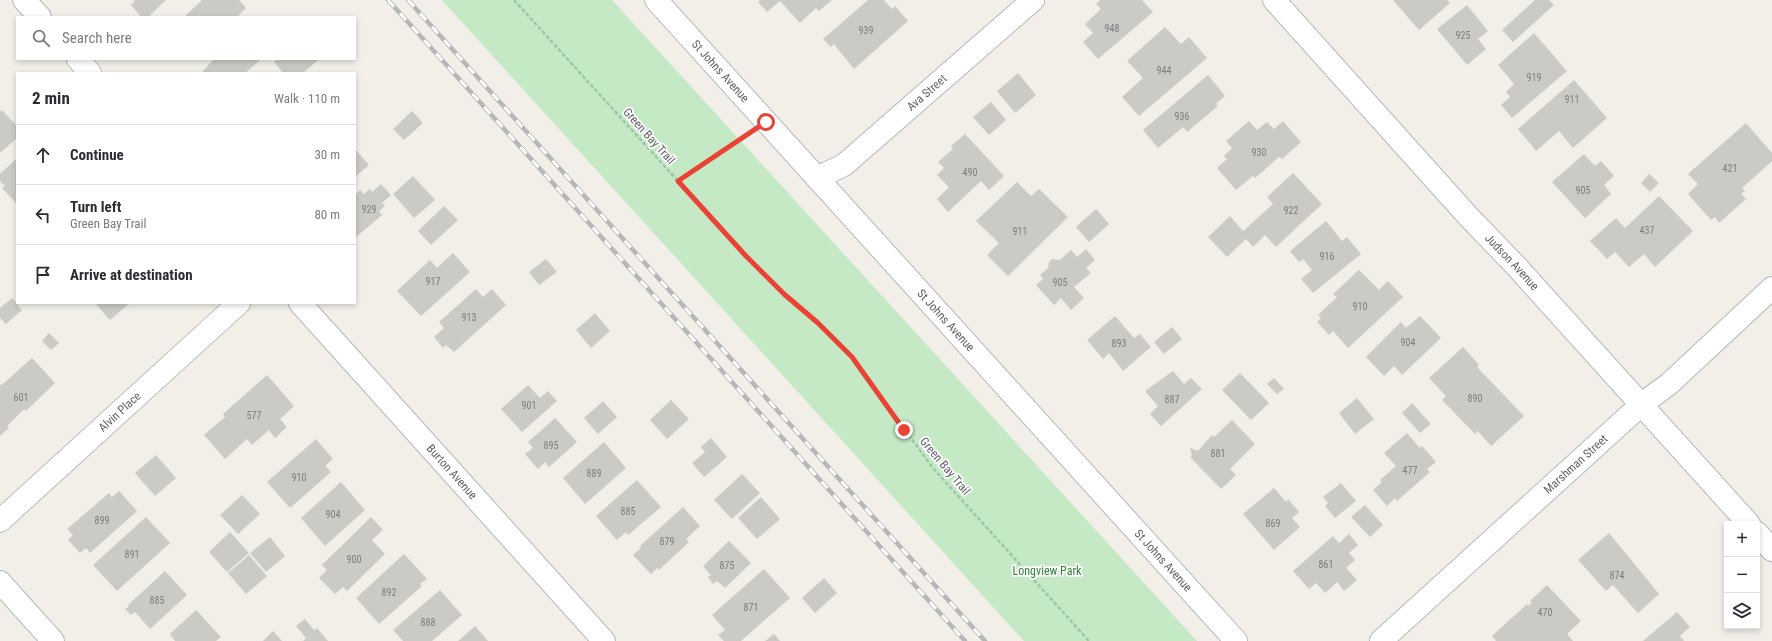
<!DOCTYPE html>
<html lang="en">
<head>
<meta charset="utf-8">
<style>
	:root { --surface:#fff; --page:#f7f7f7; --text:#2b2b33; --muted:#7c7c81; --line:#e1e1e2 }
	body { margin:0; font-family:"Roboto Condensed",sans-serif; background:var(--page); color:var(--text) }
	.controls { position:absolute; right:12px; bottom:12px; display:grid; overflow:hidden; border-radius:0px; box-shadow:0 2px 6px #0003 }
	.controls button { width:36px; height:36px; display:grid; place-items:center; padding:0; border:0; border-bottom:1px solid var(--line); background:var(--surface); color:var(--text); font:20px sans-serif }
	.stop { position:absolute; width:12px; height:12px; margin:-9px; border:3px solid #ea4335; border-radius:50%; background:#fff }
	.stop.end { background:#ea4335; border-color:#fff; box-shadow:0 1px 4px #0008 }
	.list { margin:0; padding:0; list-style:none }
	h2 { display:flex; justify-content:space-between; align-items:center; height:52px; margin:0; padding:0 16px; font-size:17px }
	h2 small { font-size:13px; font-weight:400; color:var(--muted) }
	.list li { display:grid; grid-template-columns:26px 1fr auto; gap:12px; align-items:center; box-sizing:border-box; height:60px; padding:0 16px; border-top:1px solid var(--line) }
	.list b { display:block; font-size:15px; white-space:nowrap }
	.list p { margin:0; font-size:13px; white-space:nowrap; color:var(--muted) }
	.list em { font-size:13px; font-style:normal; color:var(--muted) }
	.icon { flex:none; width:22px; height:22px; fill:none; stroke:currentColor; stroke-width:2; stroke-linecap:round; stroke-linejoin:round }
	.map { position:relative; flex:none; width:1772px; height:641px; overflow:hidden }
	.search { position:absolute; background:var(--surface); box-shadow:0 2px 6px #0003; left:16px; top:16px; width:340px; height:44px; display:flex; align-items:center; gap:10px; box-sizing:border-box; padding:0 14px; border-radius:0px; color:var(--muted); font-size:15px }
	.panel { position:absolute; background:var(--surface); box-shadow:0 2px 6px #0003; left:16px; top:72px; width:340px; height:232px; border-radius:0px }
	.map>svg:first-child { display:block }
	.green { fill:#c5e8c5 }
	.building { fill:#cccac5 }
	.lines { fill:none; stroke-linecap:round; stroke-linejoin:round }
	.minor-casing { stroke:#b5b8bc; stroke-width:24 }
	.tertiary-casing { stroke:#b5b8bc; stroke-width:24 }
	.path { stroke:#9cc7a9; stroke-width:2.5; stroke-dasharray:4 2; stroke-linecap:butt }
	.minor { stroke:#fff; stroke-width:22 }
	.tertiary { stroke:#fff; stroke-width:22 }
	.rail-casing { stroke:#b6b7b8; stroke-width:4.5 }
	.rail { stroke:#fff; stroke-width:3; stroke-dasharray:9; stroke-linecap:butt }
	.route { stroke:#ea4335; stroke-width:5 }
	.labels { text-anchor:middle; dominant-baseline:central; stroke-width:3.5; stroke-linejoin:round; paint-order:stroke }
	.number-label { font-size:10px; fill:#7a7d7f }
	.street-label { font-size:12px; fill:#5f6368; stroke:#fff }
	.park-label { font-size:12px; fill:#348238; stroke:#fff }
</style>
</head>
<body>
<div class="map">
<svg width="1772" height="641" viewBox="0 0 1772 641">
	<rect width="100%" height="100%" fill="#f1efe8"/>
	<polygon class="green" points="442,0 612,0 1197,641 1024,641"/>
	<g class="building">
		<polygon points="133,0 166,0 148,17 141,17 131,5 135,1"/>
		<polygon points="202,0 239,0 246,8 237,17 184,17"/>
		<polygon points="761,0 832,0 819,11 816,8 800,23 780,1 767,12 758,2"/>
		<polygon points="868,0 884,0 892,9 895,6 908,21 854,69 834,44 831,47 823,39"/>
		<polygon points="1100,0 1142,0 1153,12 1098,59 1083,42 1093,33 1085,24 1101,9 1096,4"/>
		<polygon points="1393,0 1447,0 1450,3 1419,30"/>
		<polygon points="1535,0 1549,0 1554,5 1513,42 1502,30"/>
		<polygon points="1467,5 1488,31 1478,39 1486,49 1467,65 1437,29"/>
		<polygon points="1165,27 1181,44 1189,37 1207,58 1139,116 1122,97 1143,78 1127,61"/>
		<polygon points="1534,33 1567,71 1512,118 1501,105 1510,97 1506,92 1514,84 1498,65"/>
		<polygon points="214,59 261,59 245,73 201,73"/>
		<polygon points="278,59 317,59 318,60 303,73 283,73 274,62"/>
		<polygon points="1018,73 1036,95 1015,113 997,91"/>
		<polygon points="1208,75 1225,96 1216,104 1218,106 1187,132 1183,127 1158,148 1143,130"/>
		<polygon points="1574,80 1607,118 1573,148 1559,131 1536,151 1518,129"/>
		<polygon points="991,102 1006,120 989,135 973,117"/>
		<polygon points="2,110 17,126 17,138 0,153 0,112"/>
		<polygon points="412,111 423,123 404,140 393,129"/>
		<polygon points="1249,121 1257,130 1267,122 1274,129 1283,121 1301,142 1282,159 1279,157 1255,178 1253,176 1236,190 1217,168 1227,159 1224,156 1232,148 1226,141"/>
		<polygon points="1746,123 1772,153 1772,161 1742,188 1745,191 1741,194 1746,199 1719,223 1715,217 1711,220 1688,194 1698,184 1688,174"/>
		<polygon points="965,134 1004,176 989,190 981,181 948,212 937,199 949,187 937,175 944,168 938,162 953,149 951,146"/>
		<polygon points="355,149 369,165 355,177"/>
		<polygon points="1584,154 1595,166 1601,161 1614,176 1604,185 1611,194 1585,218 1552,182"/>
		<polygon points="17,158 17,204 2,188 5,186 0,181 0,174"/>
		<polygon points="1293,173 1322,204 1276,247 1265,235 1253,247 1246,239 1227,257 1208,237 1230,216 1243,231 1273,204 1267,197"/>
		<polygon points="1649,174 1659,183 1650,192 1641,183"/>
		<polygon points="413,176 435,200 414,218 393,194"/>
		<polygon points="1017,182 1031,196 1039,189 1068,217 1008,276 987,255 999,243 976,221"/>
		<polygon points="381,184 391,195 382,203 385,206 379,211 382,215 356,237 355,195 360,190 364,194 370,189 372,192"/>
		<polygon points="1659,196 1693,231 1655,267 1644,254 1629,267 1615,252 1607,259 1590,241 1616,218 1625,228"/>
		<polygon points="444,206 458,220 431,245 418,231"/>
		<polygon points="1096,209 1109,224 1089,242 1076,227"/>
		<polygon points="1326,221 1342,241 1347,237 1361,254 1313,293 1301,279 1312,270 1303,259 1299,262 1290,251"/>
		<polygon points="1086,249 1095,260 1086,268 1091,273 1074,287 1084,298 1071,310 1061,298 1054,305 1036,285 1043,279 1040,275 1048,268 1049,262 1052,259 1060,260 1071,250 1077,257"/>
		<polygon points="453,253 470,272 421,316 397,291 430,260 437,268"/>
		<polygon points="546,259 557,272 539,285 529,272"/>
		<polygon points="1359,270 1379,290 1388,281 1403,297 1348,348 1333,331 1329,335 1317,322 1321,318 1318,315 1337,297 1333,294"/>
		<polygon points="476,289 483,297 492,289 506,305 454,352 446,345 443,348 434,337 444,328 439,322"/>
		<polygon points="12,298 22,310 6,324 0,318 0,308"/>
		<polygon points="95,303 130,303 110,320"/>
		<polygon points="595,313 610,331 591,348 576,330"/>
		<polygon points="1115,316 1134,338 1140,334 1151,347 1123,371 1109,353 1103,359 1087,340"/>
		<polygon points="1420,316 1441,338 1402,375 1394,366 1384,376 1366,357 1401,322 1406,328"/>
		<polygon points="1172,327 1182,339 1164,354 1154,342"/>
		<polygon points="49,333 59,343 51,350 42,341"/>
		<polygon points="1463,347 1479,365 1477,367 1524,416 1491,446 1478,431 1475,434 1442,400 1446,396 1429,378"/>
		<polygon points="32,358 55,383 26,411 24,409 7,426 9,428 0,436 0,385 3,384"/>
		<polygon points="1173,371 1184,384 1191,378 1202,389 1161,426 1150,414 1158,406 1145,391"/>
		<polygon points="1240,373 1269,403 1251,420 1222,390"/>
		<polygon points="267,375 294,406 280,419 287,427 275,438 269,430 252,445 247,439 225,459 204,435 225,417 223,414"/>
		<polygon points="1274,378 1284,389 1277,394 1267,384"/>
		<polygon points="528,385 540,398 548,391 557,401 522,432 501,409"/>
		<polygon points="1357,398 1374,419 1355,434 1339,413"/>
		<polygon points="671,400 689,419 667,439 650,420"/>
		<polygon points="603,401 617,417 598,434 584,418"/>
		<polygon points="1412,403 1431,424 1420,433 1402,413"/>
		<polygon points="555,418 577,442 549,467 545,462 538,469 525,454 533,448 528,442"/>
		<polygon points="1232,420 1255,444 1230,469 1236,475 1221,489 1190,457 1192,456 1190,448 1198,451 1212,435 1214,437"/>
		<polygon points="1407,433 1420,448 1422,446 1436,462 1427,469 1430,472 1397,501 1395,498 1387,506 1373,490 1382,482 1380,480 1396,466 1384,453"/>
		<polygon points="711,438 727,457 704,477 692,463 705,452 701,447"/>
		<polygon points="316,439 333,459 325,466 331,472 290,508 267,482"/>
		<polygon points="604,442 626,468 585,504 563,478"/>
		<polygon points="156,455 176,478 155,496 135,473"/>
		<polygon points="742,474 760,493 732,519 714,500"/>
		<polygon points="637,480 661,507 628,535 626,532 617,540 596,516"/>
		<polygon points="341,482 365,510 325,546 301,518"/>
		<polygon points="1341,483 1356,501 1335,518 1325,506 1328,503 1323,497"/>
		<polygon points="1274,488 1286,502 1288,499 1299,512 1292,518 1300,527 1274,550 1243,514"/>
		<polygon points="119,491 137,511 90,553 86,548 80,553 68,540 73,535 67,529 109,493 112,497"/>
		<polygon points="242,495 260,514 238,534 220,515"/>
		<polygon points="761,497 780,519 757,539 738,518"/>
		<polygon points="1365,505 1383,525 1370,537 1351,517"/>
		<polygon points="683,507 700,526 686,539 689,542 659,570 657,568 651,574 633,555 641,548 639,547"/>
		<polygon points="146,517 170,543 117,591 93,565"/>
		<polygon points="371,517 383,530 372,540 385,554 347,591 343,587 335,594 319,578 327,570 322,565"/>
		<polygon points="230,532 249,553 227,572 209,552"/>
		<polygon points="1609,533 1659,594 1638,613 1613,585 1606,591 1578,560"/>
		<polygon points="1349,534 1358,545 1349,553 1355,560 1346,568 1357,580 1344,591 1337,582 1325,593 1316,583 1309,589 1293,571 1333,536 1339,543"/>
		<polygon points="270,537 285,556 266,572 250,553"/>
		<polygon points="729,541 751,563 725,588 717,581 713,584 708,577 711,575 703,566"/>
		<polygon points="404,554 427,579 420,584 422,586 379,624 356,598"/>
		<polygon points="249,555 267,576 246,594 228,573"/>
		<polygon points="764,569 790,598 741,641 724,641 718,635 725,630 712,615"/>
		<polygon points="165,571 187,595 150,629 135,612 131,615 125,609 129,607 128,605"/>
		<polygon points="824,578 837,593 815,613 802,598"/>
		<polygon points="1547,585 1581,621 1567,634 1573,641 1496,641 1492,636 1527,604 1528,606 1532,603 1530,601"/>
		<polygon points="440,590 462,615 432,641 403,641 393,630"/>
		<polygon points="196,610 221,637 216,641 175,641 170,634"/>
		<polygon points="1677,612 1690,627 1680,636 1684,641 1643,641"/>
		<polygon points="305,619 314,630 317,628 328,641 303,641 306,638 296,626"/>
		<polygon points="475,626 488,641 458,641"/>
		<polygon points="273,631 282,641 263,641"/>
		<polygon points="774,634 780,641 765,641"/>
	</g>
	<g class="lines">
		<defs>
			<g id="minor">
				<polyline points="24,0 40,17"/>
				<path id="s1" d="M 1274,0 L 1467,215 L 1517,267 L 1749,524"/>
				<polyline points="78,59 90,73"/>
				<path id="s2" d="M 817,178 L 844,165 L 1033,0"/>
				<path id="s3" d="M 300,303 L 604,641"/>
				<path id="s4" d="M 0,521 L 239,303"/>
				<polyline points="1757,533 1772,550"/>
				<polyline points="0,582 53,641"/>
				<path id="s5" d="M 1381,641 L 1642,404 L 1669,384 L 1772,288"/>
			</g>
			<g id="tertiary">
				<path id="s6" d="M 656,0 L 1236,641"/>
			</g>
		</defs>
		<use href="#minor" class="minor-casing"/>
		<use href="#tertiary" class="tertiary-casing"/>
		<g class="path">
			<polyline points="514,0 745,255 784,294 818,323 852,357 932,467 1089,641"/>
			<polyline points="678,181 746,136"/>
		</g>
		<use href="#minor" class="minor"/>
		<use href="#tertiary" class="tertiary"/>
		<defs>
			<g id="rail">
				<polyline points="388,0 965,641"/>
				<polyline points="408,0 985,641"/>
			</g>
		</defs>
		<use href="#rail" class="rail-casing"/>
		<use href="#rail" class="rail"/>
	</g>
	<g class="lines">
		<polyline class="route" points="766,122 678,181 745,255 784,294 818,323 852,357 904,430"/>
	</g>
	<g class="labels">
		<g class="number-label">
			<text x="1112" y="28">948</text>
			<text x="866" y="30">939</text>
			<text x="1463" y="35">925</text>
			<text x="1164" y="70">944</text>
			<text x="1534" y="77">919</text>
			<text x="1572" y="99">911</text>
			<text x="1182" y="116">936</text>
			<text x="1259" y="152">930</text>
			<text x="1730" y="168">421</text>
			<text x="970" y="172">490</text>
			<text x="1583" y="190">905</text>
			<text x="369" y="209">929</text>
			<text x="1291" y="210">922</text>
			<text x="1647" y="230">437</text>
			<text x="1020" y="231">911</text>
			<text x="1327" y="256">916</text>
			<text x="433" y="281">917</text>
			<text x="1060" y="282">905</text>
			<text x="1360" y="306">910</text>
			<text x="469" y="317">913</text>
			<text x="1408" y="342">904</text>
			<text x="1119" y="343">893</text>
			<text x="21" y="397">601</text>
			<text x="1475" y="398">890</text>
			<text x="1172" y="399">887</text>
			<text x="529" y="405">901</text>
			<text x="254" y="415">577</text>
			<text x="551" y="445">895</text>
			<text x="1218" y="453">881</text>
			<text x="1410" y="470">477</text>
			<text x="594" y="473">889</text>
			<text x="299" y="477">910</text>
			<text x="628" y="511">885</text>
			<text x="333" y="514">904</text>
			<text x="102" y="520">899</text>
			<text x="1273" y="523">869</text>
			<text x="667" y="541">879</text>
			<text x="132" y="554">891</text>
			<text x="354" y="559">900</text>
			<text x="1326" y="564">861</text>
			<text x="727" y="565">875</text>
			<text x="1617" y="575">874</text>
			<text x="389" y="592">892</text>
			<text x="157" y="600">885</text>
			<text x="751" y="607">871</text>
			<text x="1545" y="612">470</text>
			<text x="428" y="622">888</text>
		</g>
		<g class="street-label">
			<text stroke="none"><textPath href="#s6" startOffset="96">St Johns Avenue</textPath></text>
			<text stroke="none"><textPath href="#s2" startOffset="140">Ava Street</textPath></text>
			<text transform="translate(649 136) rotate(48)">Green Bay Trail</text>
			<text stroke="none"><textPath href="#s1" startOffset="354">Judson Avenue</textPath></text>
			<text stroke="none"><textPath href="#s6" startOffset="432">St Johns Avenue</textPath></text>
			<text stroke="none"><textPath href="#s4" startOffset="162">Alvin Place</textPath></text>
			<text stroke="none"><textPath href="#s5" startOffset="263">Marshman Street</textPath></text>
			<text transform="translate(945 466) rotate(50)">Green Bay Trail</text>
			<text stroke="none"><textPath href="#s3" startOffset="227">Burton Avenue</textPath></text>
			<text stroke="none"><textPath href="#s6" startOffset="756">St Johns Avenue</textPath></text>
		</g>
		<g class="park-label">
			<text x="1047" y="571">Longview Park</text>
		</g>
	</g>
</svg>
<div class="controls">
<button>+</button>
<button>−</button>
<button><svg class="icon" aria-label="layers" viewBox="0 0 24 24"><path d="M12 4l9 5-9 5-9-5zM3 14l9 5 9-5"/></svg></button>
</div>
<div class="stop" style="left:766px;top:122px"></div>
<div class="stop end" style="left:904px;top:430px"></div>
<div class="search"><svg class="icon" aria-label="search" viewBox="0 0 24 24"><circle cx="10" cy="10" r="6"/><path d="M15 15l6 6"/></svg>Search here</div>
<section class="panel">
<h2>2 min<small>Walk · 110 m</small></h2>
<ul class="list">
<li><svg class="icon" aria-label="ahead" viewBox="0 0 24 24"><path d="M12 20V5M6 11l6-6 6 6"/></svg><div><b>Continue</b></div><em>30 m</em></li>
<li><svg class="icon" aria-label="left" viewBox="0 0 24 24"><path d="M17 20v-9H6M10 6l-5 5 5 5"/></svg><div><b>Turn left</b><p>Green Bay Trail</p></div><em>80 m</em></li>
<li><svg class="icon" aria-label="arrive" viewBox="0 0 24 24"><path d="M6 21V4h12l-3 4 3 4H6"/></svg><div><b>Arrive at destination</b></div></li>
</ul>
</section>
</div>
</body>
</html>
